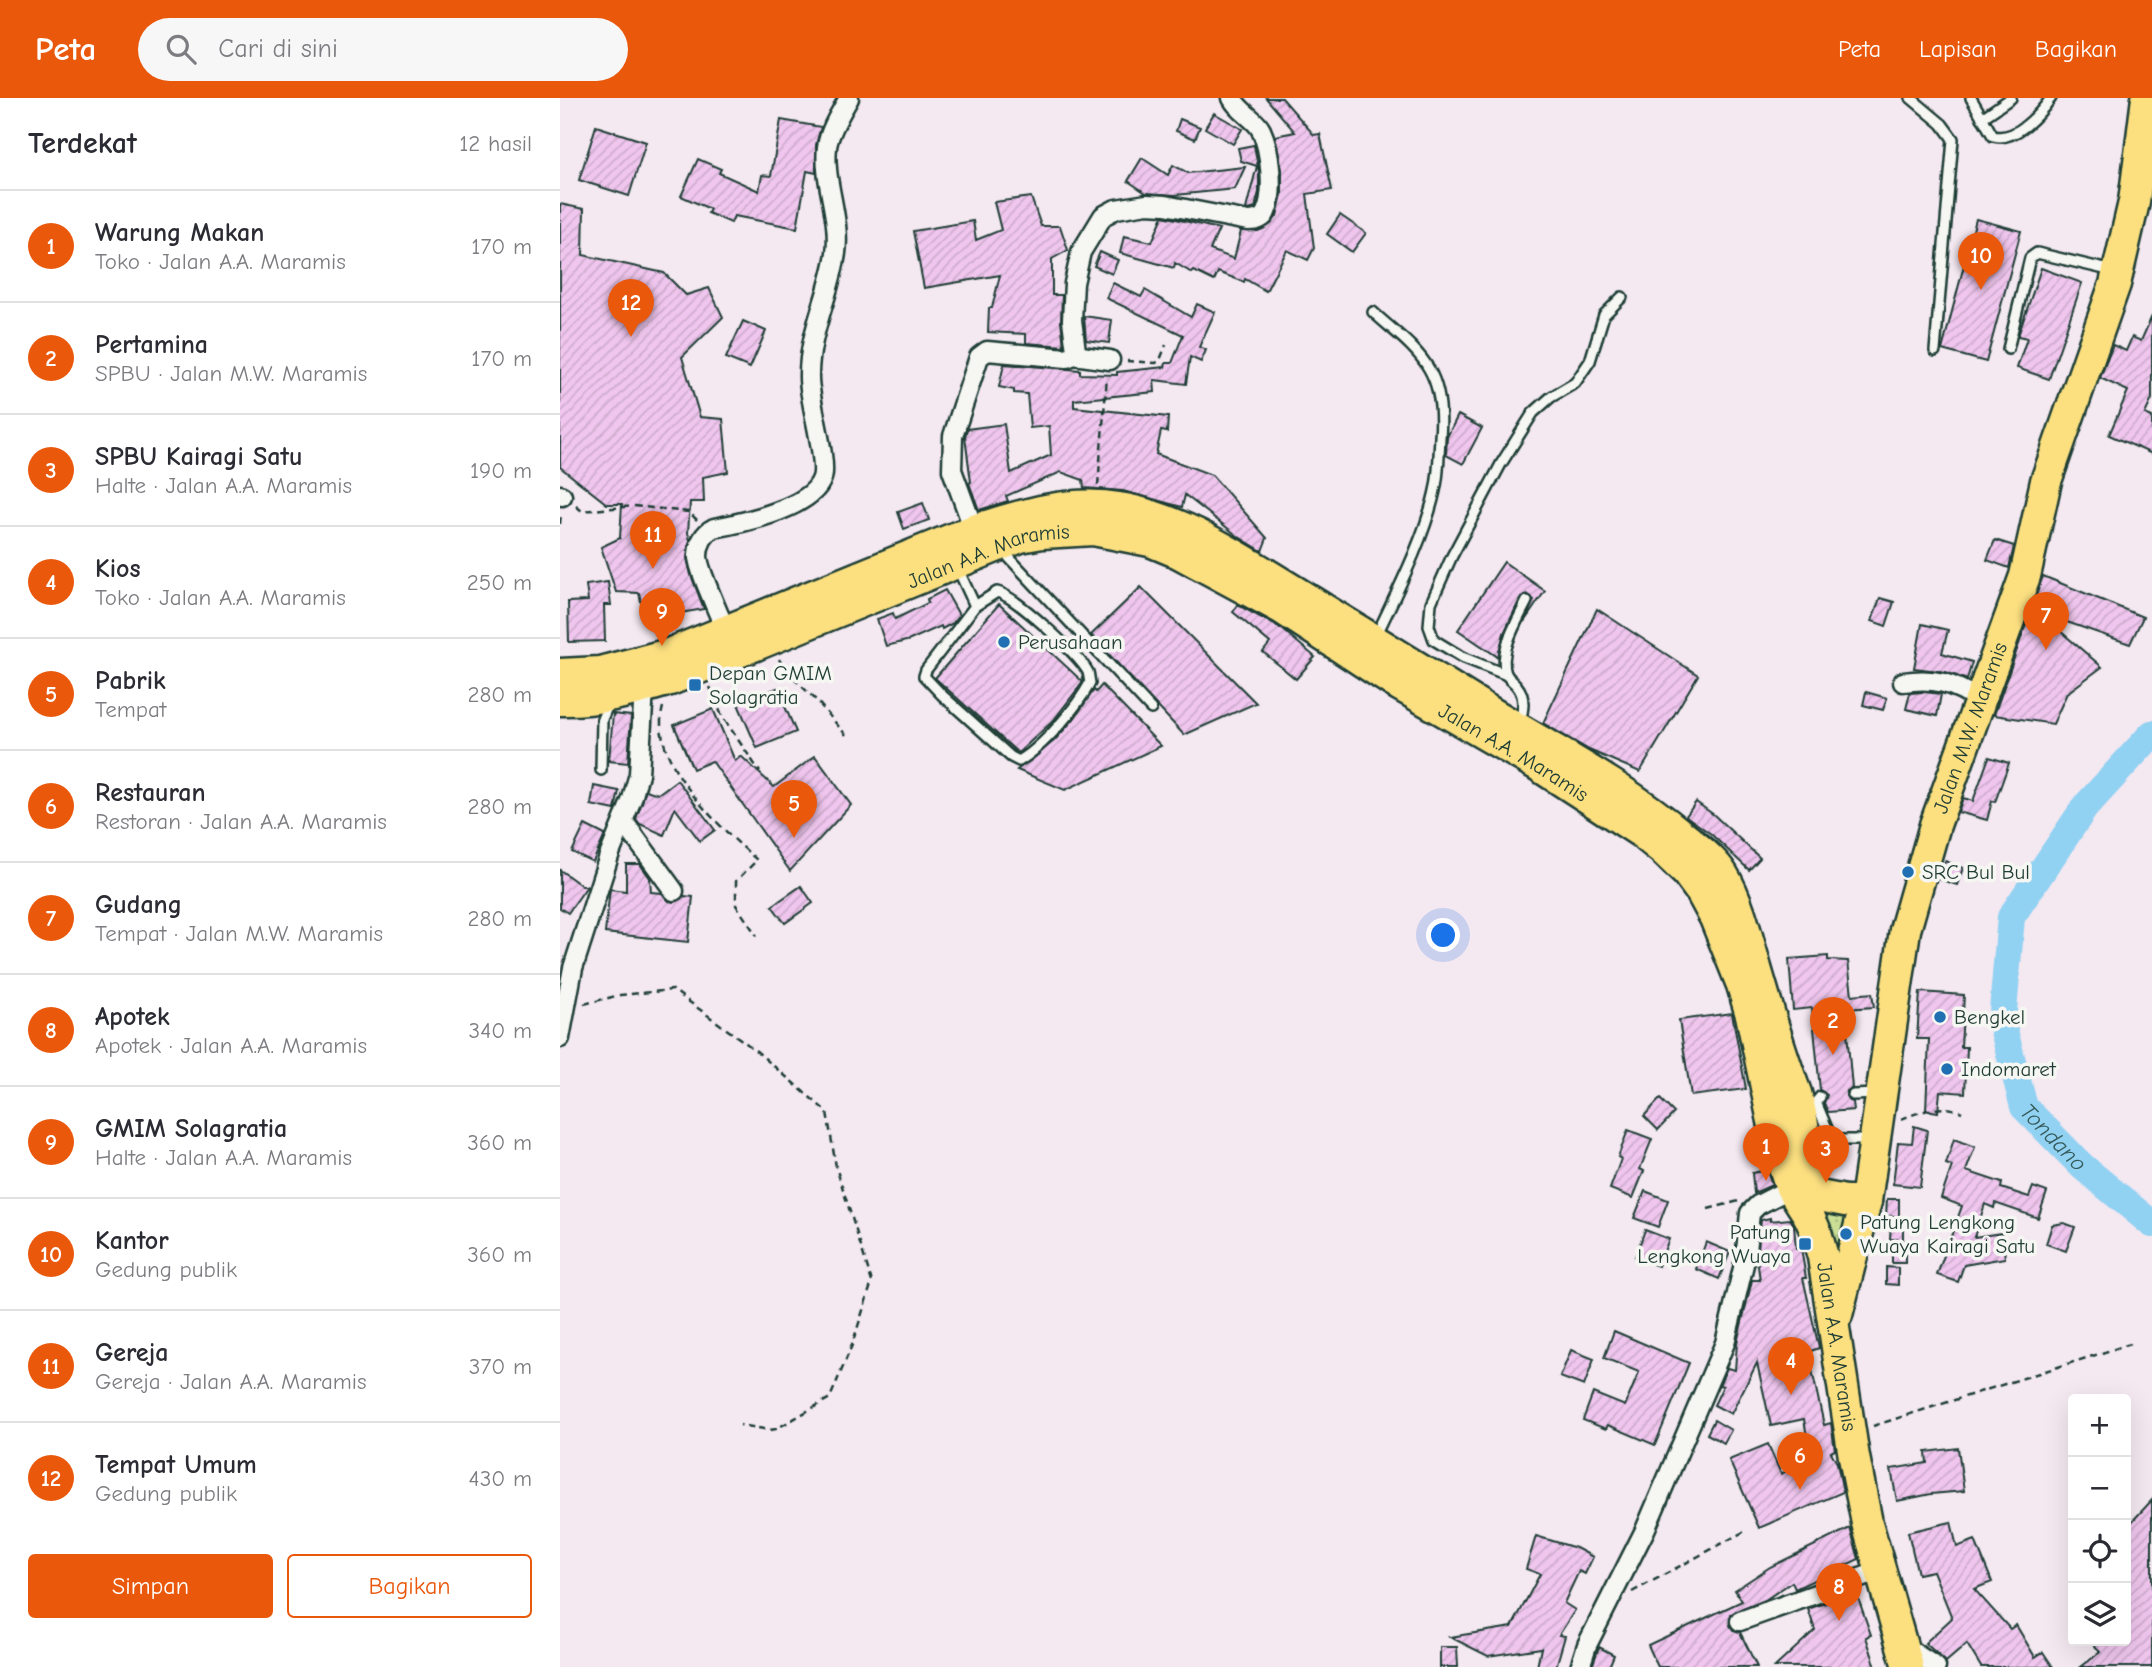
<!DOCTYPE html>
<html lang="id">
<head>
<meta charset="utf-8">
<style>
	:root { --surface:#fff; --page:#f7f7f7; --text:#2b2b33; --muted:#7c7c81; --line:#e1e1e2; --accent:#ea580c }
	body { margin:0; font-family:"Comic Neue",sans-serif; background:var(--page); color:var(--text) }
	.controls { position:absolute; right:21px; bottom:21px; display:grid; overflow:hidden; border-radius:7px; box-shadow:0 7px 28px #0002 }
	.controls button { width:63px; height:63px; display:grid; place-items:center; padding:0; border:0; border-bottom:2px solid var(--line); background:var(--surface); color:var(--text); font:35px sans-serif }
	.you { position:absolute; left:884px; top:838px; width:24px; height:24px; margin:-18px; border:5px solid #fff; border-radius:50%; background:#1a73e8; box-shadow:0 0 0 10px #1a73e833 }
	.badge { display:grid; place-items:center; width:46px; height:46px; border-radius:50%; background:var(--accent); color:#fff; font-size:23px; font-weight:700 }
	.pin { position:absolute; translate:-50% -58px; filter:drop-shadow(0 2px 4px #0008) }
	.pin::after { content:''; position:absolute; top:37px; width:24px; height:21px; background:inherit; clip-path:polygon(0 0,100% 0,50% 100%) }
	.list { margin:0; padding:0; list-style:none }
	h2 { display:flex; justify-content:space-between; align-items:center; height:91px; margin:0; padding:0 28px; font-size:30px }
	h2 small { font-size:23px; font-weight:400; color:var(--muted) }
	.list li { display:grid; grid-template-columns:46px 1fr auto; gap:21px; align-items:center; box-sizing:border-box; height:112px; padding:0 28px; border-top:2px solid var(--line) }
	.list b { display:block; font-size:26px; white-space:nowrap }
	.list p { margin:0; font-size:23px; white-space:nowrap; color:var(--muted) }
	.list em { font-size:23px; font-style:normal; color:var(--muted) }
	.actions { display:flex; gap:14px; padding:21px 28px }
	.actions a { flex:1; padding:16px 0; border:2px solid var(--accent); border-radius:7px; text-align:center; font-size:24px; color:var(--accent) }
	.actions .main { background:var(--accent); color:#fff }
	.icon { flex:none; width:38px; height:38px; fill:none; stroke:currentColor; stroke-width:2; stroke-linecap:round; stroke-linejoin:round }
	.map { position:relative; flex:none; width:1592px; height:1569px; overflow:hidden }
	header { display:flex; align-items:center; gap:42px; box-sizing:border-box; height:98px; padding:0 35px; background:var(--accent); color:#fff }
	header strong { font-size:33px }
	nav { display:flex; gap:38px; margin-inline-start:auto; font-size:24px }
	.search { width:490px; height:63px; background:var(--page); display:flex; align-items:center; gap:18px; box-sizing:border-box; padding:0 24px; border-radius:38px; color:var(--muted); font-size:26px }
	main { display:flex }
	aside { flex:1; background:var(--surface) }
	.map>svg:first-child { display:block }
	.park { fill:url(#park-dots); stroke:#748e64; stroke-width:2 }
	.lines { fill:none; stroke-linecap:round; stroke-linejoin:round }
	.river { stroke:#91d1f2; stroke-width:28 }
	.building { fill:url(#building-hatch); stroke:#1f3d34; stroke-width:2 }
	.service-casing { stroke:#1f3d34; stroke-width:14 }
	.minor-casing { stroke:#1f3d34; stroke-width:23 }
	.trunk-casing { stroke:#1f3d34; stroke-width:35 }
	.path { stroke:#1f3d34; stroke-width:2.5; stroke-dasharray:7 5; stroke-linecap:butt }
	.service { stroke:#f6f6f2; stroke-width:9 }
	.minor { stroke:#f6f6f2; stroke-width:18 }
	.trunk { stroke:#fce080; stroke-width:30 }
	.poi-dot { fill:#1f6fb2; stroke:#f6f6f2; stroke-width:2.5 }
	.labels { text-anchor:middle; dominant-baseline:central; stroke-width:7; stroke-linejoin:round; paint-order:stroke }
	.street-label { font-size:21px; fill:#1f3d34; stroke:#f6f6f2 }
	.poi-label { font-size:21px; fill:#1f3d34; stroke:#f6f6f2; text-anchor:start }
	.water-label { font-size:23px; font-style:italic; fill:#365b5a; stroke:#f6f6f2 }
</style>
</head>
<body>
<header>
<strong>Peta</strong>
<div class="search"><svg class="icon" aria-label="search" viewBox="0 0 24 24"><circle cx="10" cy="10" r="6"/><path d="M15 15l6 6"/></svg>Cari di sini</div>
<nav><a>Peta</a><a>Lapisan</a><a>Bagikan</a></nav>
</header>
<main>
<aside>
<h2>Terdekat<small>12 hasil</small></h2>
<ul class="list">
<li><span class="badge">1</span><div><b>Warung Makan</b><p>Toko · Jalan A.A. Maramis</p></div><em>170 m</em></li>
<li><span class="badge">2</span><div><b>Pertamina</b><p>SPBU · Jalan M.W. Maramis</p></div><em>170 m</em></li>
<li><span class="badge">3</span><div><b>SPBU Kairagi Satu</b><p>Halte · Jalan A.A. Maramis</p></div><em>190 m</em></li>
<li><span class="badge">4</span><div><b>Kios</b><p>Toko · Jalan A.A. Maramis</p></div><em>250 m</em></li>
<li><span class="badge">5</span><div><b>Pabrik</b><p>Tempat</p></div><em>280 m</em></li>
<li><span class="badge">6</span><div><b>Restauran</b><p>Restoran · Jalan A.A. Maramis</p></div><em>280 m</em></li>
<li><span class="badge">7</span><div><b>Gudang</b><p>Tempat · Jalan M.W. Maramis</p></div><em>280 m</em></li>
<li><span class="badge">8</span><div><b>Apotek</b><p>Apotek · Jalan A.A. Maramis</p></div><em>340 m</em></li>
<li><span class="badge">9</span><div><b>GMIM Solagratia</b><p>Halte · Jalan A.A. Maramis</p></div><em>360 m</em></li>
<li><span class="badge">10</span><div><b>Kantor</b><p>Gedung publik</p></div><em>360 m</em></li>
<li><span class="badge">11</span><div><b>Gereja</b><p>Gereja · Jalan A.A. Maramis</p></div><em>370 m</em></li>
<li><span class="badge">12</span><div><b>Tempat Umum</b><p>Gedung publik</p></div><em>430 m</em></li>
</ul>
<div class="actions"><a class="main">Simpan</a><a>Bagikan</a></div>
</aside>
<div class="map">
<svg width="1592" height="1569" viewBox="0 0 1592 1569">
	<defs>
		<pattern id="park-dots" width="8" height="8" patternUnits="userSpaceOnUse" patternTransform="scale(1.75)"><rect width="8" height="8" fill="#cadf95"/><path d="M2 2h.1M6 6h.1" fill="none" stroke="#adc081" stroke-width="1.8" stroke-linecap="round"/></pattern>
		<pattern id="building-hatch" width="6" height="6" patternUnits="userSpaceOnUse" patternTransform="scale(1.75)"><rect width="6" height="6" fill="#f0c6ee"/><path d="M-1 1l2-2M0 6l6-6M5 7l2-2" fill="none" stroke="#cdabcd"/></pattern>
	</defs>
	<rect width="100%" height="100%" fill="#f4e8f1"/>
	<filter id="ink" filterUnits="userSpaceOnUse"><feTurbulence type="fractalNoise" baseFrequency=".0143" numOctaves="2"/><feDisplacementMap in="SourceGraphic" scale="14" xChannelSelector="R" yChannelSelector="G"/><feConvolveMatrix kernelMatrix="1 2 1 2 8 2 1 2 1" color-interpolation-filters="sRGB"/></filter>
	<g filter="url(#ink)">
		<polygon class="park" points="1302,1104 1277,1182 1253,1117 1286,1106"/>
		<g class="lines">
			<path class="river" id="s1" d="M 1592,636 L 1525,709 L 1451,819 L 1442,925 L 1464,1009 L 1523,1069 L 1592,1126"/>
		</g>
		<g class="building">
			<polygon points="706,0 722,0 754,37 760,36 772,92 747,96 754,150 748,162 727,152 706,193 685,181 684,184 658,174 654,183 634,173 632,175 615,165 614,170 560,155 564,138 592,144 603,118 659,131 650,152 674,161 681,133 698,133 711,126 717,118 722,96 722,71 715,38 735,34"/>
			<polygon points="654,15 682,31 673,46 645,30"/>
			<polygon points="620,21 640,29 635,41 616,33"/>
			<polygon points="221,22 261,29 256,47 256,75 247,73 237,130 174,118 171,125 148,115 150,111 121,98 138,61 161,71 159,75 199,93 202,77 211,78"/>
			<polygon points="36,28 86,44 69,98 19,82"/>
			<polygon points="694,47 699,74 699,94 695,110 689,112 686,111 697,68 681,63 678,50"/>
			<polygon points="582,60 608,77 613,67 628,75 685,69 675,91 615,97 586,95 568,83"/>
			<polygon points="471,99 481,128 500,128 508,152 492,161 492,197 502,197 501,223 504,248 466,245 466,236 428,234 429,210 432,210 440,177 364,190 353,133 413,123 416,142 441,132 434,104"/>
			<polygon points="0,106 24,111 23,157 104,175 126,197 149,190 163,219 122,259 140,319 163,321 168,374 143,379 144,404 130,404 128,435 130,442 127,460 131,477 144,511 85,521 79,495 56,494 41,449 60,440 62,406 47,406 0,369"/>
			<polygon points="780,117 806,135 792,154 767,136"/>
			<polygon points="1416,121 1461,133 1426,264 1382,252"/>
			<polygon points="540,154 558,162 552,176 534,168"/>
			<polygon points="1481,170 1522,185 1489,281 1457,270 1467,240 1458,238"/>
			<polygon points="553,185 581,199 585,192 631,219 637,206 655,214 639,249 646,252 641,264 630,259 626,286 594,282 595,294 514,302 514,309 608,319 607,334 601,333 596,356 652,377 707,440 702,453 679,439 625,397 622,409 563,393 524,390 523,382 501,374 446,398 448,403 419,412 409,385 411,384 405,339 407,331 444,326 451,375 491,357 489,328 470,330 467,296 454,295 454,292 439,289 444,266 520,272 520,276 557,277 557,274 605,269 606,265 612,265 623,237 546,200"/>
			<polygon points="524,218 552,222 549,245 526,242"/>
			<polygon points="1592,218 1592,301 1585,316 1592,319 1592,356 1549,337 1568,293 1540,280 1553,247 1566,253 1572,239 1581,243"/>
			<polygon points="183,223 206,233 190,270 166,260"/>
			<polygon points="898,317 922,330 903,366 886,357 887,339"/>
			<polygon points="363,405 369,422 344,431 338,414"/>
			<polygon points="1435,442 1454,448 1449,470 1427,462"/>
			<polygon points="944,464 985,493 964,524 974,502 967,496 961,499 944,535 938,559 898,532"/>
			<polygon points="1483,478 1583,519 1570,546 1478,514 1542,569 1507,595 1493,626 1434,617"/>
			<polygon points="48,484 51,507 44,507 45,543 9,544 8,504 28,503 26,487"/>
			<polygon points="581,489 696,605 624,637 531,537"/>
			<polygon points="385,492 399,517 393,525 382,531 381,528 350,542 326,548 317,521 333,515 335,521 368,505 367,501"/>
			<polygon points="1320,500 1334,504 1326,528 1312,523"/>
			<polygon points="439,506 523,584 493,623 458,655 375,580"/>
			<polygon points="678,507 722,531 755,559 736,581 703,554 710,545 673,514"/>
			<polygon points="1037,511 1138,577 1080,674 1029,652 983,625"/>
			<polygon points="1362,526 1388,532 1382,555 1412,564 1407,582 1386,574 1354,570"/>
			<polygon points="542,587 601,648 505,692 457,672 494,643 514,621 534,592 536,594"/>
			<polygon points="217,590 236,634 197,650 178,606"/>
			<polygon points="1306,594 1327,600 1323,612 1303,607"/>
			<polygon points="1364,594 1381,596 1377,618 1346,611 1350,595"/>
			<polygon points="153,611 175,663 181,658 214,689 255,658 291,707 230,773 152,663 133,671 114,627"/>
			<polygon points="53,616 71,618 68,665 49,663"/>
			<polygon points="1429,659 1449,665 1435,704 1432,703 1427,722 1398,714 1403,700 1413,703"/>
			<polygon points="117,682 155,732 140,743 115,710 104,737 80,726 76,721 86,692 98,696"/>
			<polygon points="34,688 59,693 55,712 31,707"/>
			<polygon points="1136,704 1154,717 1200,760 1189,772 1151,736 1126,718"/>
			<polygon points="25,727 45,737 33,764 12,754"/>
			<polygon points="1385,763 1403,770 1397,787 1379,781"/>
			<polygon points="66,766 80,766 90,780 91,794 102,795 109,803 114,804 124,798 133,799 128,844 45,835 50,791 66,793"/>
			<polygon points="0,772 22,788 27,788 8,815 0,810"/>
			<polygon points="241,788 253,805 225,825 212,808"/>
			<polygon points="1268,858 1268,862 1288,863 1292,897 1312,895 1314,909 1285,911 1292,990 1287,993 1286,998 1289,1003 1293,1004 1294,1012 1268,1014 1264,1005 1267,997 1260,992 1252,910 1233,912 1229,861"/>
			<polygon points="1360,894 1404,897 1401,949 1407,949 1405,995 1380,993 1378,1014 1366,1012 1369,941 1357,941"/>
			<polygon points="1172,915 1186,991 1131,998 1119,922"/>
			<polygon points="1100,1001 1114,1015 1098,1032 1084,1018"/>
			<polygon points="1354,1028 1367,1032 1360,1089 1333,1086 1338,1044 1352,1045"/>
			<polygon points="1068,1032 1092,1041 1080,1071 1084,1073 1073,1100 1050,1091 1061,1061 1058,1059"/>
			<polygon points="1394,1041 1415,1049 1406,1073 1442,1085 1441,1090 1469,1099 1473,1089 1487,1094 1478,1120 1435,1105 1434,1110 1425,1106 1414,1139 1442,1135 1445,1160 1404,1167 1398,1184 1377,1177 1402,1108 1381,1100 1392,1068 1386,1066"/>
			<polygon points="1207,1072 1212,1087 1194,1095 1192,1075"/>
			<polygon points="1085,1093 1108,1102 1098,1129 1074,1120"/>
			<polygon points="1327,1101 1339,1101 1339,1118 1326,1118"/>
			<polygon points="1210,1120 1210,1123 1230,1121 1234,1127 1236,1150 1241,1150 1246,1180 1243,1180 1259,1250 1248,1254 1264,1327 1271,1325 1275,1352 1271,1354 1277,1365 1283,1394 1199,1430 1169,1362 1208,1346 1221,1376 1241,1366 1251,1363 1244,1321 1211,1328 1197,1265 1171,1316 1154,1307 1163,1288 1159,1287 1167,1270 1175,1272 1177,1245 1192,1182 1200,1182 1197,1161 1201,1122"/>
			<polygon points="1331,1124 1343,1125 1343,1142 1330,1141"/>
			<polygon points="1504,1125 1515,1129 1506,1153 1486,1146 1492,1127"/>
			<polygon points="1085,1132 1109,1141 1098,1168 1075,1159"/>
			<polygon points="1146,1144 1170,1154 1159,1181 1136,1171"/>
			<rect x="1332" y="1148" width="13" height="17"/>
			<polygon points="1326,1169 1338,1170 1338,1187 1326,1186"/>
			<polygon points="1054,1233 1129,1265 1095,1347 1048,1327 1046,1331 1023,1322 1033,1295 1065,1308 1079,1274 1044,1260"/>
			<polygon points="1011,1252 1034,1261 1024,1288 1000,1279"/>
			<polygon points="1154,1322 1171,1332 1164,1345 1147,1336"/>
			<polygon points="1398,1350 1404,1393 1371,1396 1337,1403 1331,1371 1367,1365 1366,1354"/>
			<polygon points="1592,1402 1592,1569 1521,1569 1540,1554 1531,1543 1566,1543 1566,1430"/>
			<polygon points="1391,1424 1397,1449 1415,1442 1432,1484 1414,1491 1450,1531 1456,1527 1475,1559 1483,1554 1493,1569 1421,1569 1407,1546 1386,1564 1365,1545 1392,1520 1373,1473 1358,1476 1348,1434"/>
			<polygon points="1290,1430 1299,1461 1235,1491 1232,1484 1205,1502 1171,1516 1170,1527 1173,1532 1180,1534 1197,1569 1098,1569 1088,1547 1182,1503 1175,1492 1210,1469"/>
			<polygon points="976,1438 1016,1450 1033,1459 1025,1476 1019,1473 1004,1505 1015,1512 999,1537 1005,1538 996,1569 977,1569 981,1550 928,1558 890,1539 952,1529 980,1476 966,1471"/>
			<polygon points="1296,1494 1311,1537 1306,1539 1316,1569 1215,1569 1255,1532 1248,1511"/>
			<polygon points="880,1549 897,1549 898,1569 880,1569"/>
			<polygon points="1039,1549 1054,1557 1049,1569 1032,1569"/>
		</g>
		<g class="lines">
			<defs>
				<g id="service">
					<polyline points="1351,0 1382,26 1393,41 1375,253"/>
					<path d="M 1411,0 L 1433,38 C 1455,44 1479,17 1491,0"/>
					<polyline points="1422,20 1451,0"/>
					<path d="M 813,214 C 831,231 857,249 869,271 C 881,292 882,316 880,339 C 879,355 879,372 876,388 C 867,435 837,494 816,538"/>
					<polyline points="1448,251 1470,160 1477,155 1553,173"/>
					<polyline points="441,451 591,611"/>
					<path d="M 397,469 L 415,508 L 437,494 C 455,498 519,557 528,574 C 529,577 529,581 530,585 C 517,609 483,649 459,663 L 451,659 L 382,597 L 364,578 L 366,572 L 415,508"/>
					<polyline points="947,577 902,559 874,542 869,528 871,505 892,458 941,366 973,315 991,299 1015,285 1030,263 1044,217 1062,199"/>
					<path d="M 960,625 C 963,612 966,599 957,588 C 954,584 948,580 946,576 C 938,553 958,522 967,503"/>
					<polyline points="41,672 42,621 49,605"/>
					<polyline points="1293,997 1316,996"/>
					<polyline points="1260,999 1256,1004 1271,1040 1275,1042 1309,1042"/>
				</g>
				<g id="minor">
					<polyline points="514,257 550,262"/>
					<polyline points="0,397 2,398"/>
					<path d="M 414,432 L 392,372 L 393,338 L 419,259 L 427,253 L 507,260 L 514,257 L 516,253 L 512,222 L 514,185 L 521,154 L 543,118 L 556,111 L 587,106 L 605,107 L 688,123 C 695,123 703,122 706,114 C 715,94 710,51 701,32 C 696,21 680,15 672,0"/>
					<path d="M 166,534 C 160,517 138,472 138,458 C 138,446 144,435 154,430 C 181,425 253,410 262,380 C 268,363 249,303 249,280 C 248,236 270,197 276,155 C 281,119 263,84 267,49 C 269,33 281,14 289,0"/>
					<path d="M 1343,584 C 1375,579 1393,585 1421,603"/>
					<polyline points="64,724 114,793"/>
					<polyline points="0,940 13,870 49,758 72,701 79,676 84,590"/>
					<polyline points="1180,1523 1320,1473"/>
					<polyline points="1342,1547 1376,1569"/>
					<polyline points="1020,1569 1027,1547 1085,1432 1165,1245 1185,1162 1190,1115 1198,1107 1231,1090 1237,1083"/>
				</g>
				<g id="trunk">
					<path d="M 0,576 L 40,574 L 109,556 L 414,432 C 461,417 509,401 559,410 C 623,420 681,461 736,494 C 798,532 860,571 922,609 C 991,651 1062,687 1124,739 C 1137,750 1154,762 1163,777 C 1178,801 1188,842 1196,870 C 1208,911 1220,954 1236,995 C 1248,1039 1249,1073 1249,1118"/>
					<path id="s2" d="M 0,602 C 38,603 74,593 110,582 L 460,439 L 482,435 L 533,432 L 590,443 L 619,455 L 721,510 L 834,584 L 976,666 L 1082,735 L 1103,752 L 1127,775 L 1141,794 L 1155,820 L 1182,887 L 1191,917 L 1220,1057 L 1231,1090 L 1249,1118 L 1256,1134 L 1263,1159 L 1294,1359 L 1307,1425 L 1348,1569"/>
					<polyline points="1249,1096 1285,1103 1306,1103"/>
					<path id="s3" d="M 1277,1217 L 1306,1103 L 1345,832 L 1375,727 L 1465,478 L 1486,383 L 1555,186 L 1574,104 L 1587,0"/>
				</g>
			</defs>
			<use href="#service" class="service-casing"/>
			<use href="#minor" class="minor-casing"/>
			<use href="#trunk" class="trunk-casing"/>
			<g class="path">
				<polyline points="567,263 596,265 600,262 606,247"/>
				<polyline points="538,387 547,279"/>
				<polyline points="16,408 22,413 74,408 129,414 137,422"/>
				<polyline points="0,426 1,415"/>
				<polyline points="219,561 225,572 256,602 286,637"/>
				<polyline points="150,589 162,618 200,674"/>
				<path d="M 103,609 C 88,664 160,729 197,762 L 176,783 L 176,807 L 197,838"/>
				<polyline points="24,906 60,897 113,892 194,951 267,1014 276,1069 312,1184 292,1247 270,1300 216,1331 210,1332 180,1327"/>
				<path d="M 1341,1021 C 1360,1014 1382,1005 1402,1014"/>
				<polyline points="1148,1111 1179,1103"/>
				<polyline points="1313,1328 1570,1246"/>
				<polyline points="1072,1494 1187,1432"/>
			</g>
			<use href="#service" class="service"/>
			<use href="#minor" class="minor"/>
			<use href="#trunk" class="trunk"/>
		</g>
	</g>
	<g class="poi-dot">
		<circle cx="444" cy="544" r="7"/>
		<rect x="128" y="580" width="14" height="14" rx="3.5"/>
		<circle cx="1348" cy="774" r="7"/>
		<circle cx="1380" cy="919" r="7"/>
		<circle cx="1387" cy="971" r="7"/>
		<circle cx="1286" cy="1136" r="7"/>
		<rect x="1238" y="1139" width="14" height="14" rx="3.5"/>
	</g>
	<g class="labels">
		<g class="street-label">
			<text stroke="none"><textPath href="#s2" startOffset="455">Jalan A.A. Maramis</textPath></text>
			<text stroke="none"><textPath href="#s3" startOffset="604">Jalan M.W. Maramis</textPath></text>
			<text stroke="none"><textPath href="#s2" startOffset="1043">Jalan A.A. Maramis</textPath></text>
			<text stroke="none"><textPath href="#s2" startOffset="1757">Jalan A.A. Maramis</textPath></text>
		</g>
		<g class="poi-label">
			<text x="458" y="544">Perusahaan</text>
			<text x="149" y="575">Depan GMIM<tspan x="149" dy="24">Solagratia</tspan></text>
			<text x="1362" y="774">SRC Bul Bul</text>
			<text x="1394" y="919">Bengkel</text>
			<text x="1401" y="971">Indomaret</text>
			<text x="1300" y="1124">Patung Lengkong<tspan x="1300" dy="24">Wuaya Kairagi Satu</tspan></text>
			<text x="1231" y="1134" text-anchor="end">Patung<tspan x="1231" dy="24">Lengkong Wuaya</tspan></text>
		</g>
		<g class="water-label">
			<text stroke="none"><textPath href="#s1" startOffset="467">Tondano</textPath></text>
		</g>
	</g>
</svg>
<div class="controls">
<button>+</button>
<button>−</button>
<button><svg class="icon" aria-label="locate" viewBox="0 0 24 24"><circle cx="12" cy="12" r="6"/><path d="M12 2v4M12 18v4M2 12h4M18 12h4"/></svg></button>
<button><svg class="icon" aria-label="layers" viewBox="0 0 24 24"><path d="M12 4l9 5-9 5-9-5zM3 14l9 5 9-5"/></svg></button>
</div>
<div class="you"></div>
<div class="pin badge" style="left:1206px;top:1083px">1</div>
<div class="pin badge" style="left:1273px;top:957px">2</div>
<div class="pin badge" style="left:1266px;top:1085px">3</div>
<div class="pin badge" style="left:1231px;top:1297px">4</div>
<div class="pin badge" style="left:234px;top:740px">5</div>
<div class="pin badge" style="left:1240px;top:1392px">6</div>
<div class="pin badge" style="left:1486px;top:552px">7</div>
<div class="pin badge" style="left:1279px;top:1523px">8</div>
<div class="pin badge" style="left:102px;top:548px">9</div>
<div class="pin badge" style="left:1421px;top:192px">10</div>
<div class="pin badge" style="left:93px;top:471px">11</div>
<div class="pin badge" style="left:71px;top:239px">12</div>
</div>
</main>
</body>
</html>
